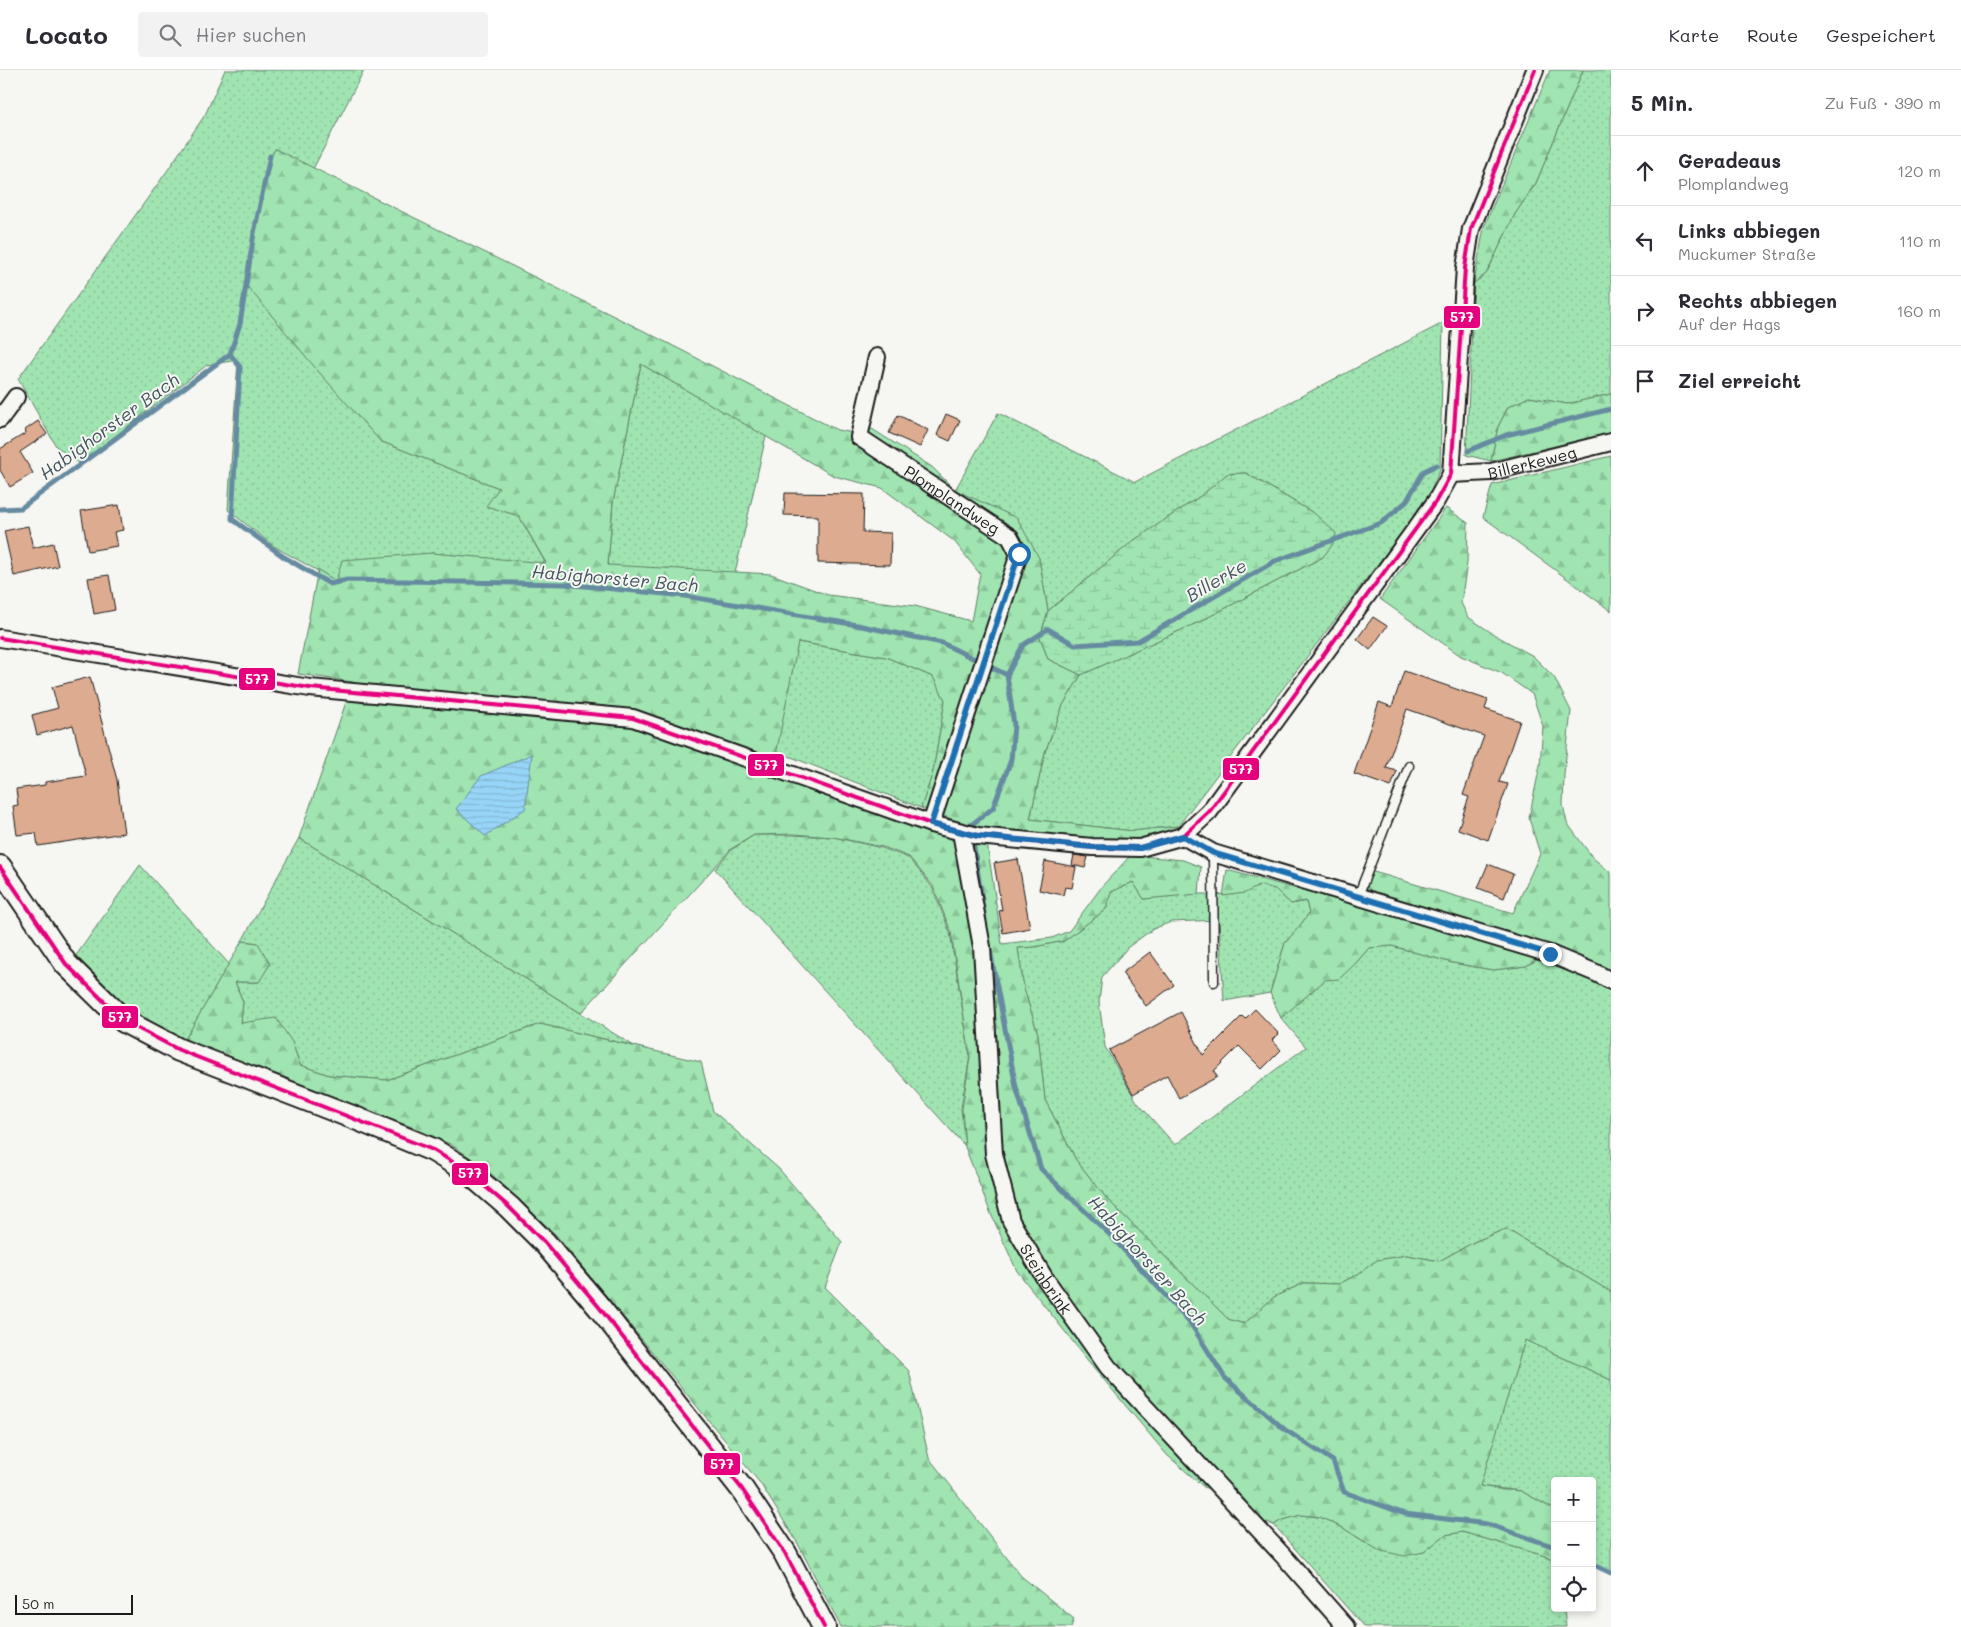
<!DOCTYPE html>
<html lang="de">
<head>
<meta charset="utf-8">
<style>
	:root { --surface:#fff; --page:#f2f2f3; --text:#2b2b33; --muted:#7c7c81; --line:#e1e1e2 }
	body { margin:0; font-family:Mali,sans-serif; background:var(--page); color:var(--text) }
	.controls { position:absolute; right:15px; bottom:15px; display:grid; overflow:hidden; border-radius:5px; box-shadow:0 2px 8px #0003 }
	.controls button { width:45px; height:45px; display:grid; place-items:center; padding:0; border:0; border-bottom:1px solid var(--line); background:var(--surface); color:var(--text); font:25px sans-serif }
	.scale { position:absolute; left:15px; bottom:12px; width:118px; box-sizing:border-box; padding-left:5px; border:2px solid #1c1c1c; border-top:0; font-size:14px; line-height:18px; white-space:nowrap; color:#1c1c1c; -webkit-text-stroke:4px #f6f6f2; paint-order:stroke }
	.stop { position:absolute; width:15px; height:15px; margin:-11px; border:4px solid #1f6fb2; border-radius:50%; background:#fff }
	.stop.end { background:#1f6fb2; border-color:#fff; box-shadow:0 1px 5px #0008 }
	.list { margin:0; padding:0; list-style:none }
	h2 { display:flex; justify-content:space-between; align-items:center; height:65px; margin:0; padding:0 20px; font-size:21px }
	h2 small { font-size:16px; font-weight:400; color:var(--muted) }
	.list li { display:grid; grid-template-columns:32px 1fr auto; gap:15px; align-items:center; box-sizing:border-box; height:70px; padding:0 20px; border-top:1px solid var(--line) }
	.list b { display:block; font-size:19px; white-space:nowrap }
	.list p { margin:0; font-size:16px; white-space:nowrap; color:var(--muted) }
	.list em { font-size:16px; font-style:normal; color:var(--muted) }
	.icon { flex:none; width:28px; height:28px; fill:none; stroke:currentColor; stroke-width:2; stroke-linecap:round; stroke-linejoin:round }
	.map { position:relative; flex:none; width:1611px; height:1557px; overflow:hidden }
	header { display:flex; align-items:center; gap:30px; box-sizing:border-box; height:70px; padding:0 25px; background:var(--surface); border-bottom:1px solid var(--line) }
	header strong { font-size:24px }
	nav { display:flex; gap:28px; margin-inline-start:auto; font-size:18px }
	.search { width:350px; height:45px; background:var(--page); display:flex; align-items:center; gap:12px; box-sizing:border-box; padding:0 18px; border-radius:5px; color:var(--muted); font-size:19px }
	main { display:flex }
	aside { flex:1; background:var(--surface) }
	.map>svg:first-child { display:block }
	.grass { fill:url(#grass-dots); stroke:#5e8066 }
	.forest { fill:url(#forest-firs); stroke:#5e8066; fill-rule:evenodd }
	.wetland { fill:url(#wetland-marsh); stroke:#5e8066 }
	.water { fill:url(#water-rules); stroke:#668ba0 }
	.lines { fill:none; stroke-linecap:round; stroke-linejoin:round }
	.stream { stroke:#668ba0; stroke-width:5 }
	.building { fill:#ddab8f; stroke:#1c1c1c }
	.lane-casing { stroke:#1c1c1c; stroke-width:11 }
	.street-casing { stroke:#1c1c1c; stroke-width:20 }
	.secondary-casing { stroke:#1c1c1c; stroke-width:26 }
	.lane { stroke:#f6f6f2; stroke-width:8 }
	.street { stroke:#f6f6f2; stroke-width:16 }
	.secondary { stroke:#f6f6f2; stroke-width:22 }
	.bus-1-casing { stroke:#f6f6f2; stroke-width:8 }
	.bus-1 { stroke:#e5007d; stroke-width:4 }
	.route { stroke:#1f6fb2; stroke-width:6 }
	.labels { text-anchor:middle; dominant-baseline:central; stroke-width:4; stroke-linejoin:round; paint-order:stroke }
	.street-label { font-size:16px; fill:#1c1c1c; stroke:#f6f6f2 }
	.water-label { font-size:18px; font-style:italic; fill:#41545e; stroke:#f6f6f2 }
	.line-badge { stroke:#f6f6f2; stroke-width:2 }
	.badge-label { font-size:14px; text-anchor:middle; font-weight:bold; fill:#fff }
</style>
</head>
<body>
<header>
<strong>Locato</strong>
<div class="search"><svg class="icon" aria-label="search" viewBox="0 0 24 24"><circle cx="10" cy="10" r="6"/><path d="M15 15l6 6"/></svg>Hier suchen</div>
<nav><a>Karte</a><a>Route</a><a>Gespeichert</a></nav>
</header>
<main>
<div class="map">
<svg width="1611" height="1557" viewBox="0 0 1611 1557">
	<defs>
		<pattern id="grass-dots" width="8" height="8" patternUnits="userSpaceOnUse" patternTransform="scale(1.25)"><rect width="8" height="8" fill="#a0e5b1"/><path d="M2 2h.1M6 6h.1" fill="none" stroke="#89c498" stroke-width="1.8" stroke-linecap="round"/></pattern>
		<pattern id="forest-firs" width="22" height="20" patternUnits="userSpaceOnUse" patternTransform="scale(1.25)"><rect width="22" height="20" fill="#a0e5b1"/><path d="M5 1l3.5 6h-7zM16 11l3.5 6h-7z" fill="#89c498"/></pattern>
		<pattern id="wetland-marsh" width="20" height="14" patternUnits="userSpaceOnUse" patternTransform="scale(1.25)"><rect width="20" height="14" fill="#a0e5b1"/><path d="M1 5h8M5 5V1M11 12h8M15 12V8" fill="none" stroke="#89c498"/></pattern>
		<pattern id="water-rules" width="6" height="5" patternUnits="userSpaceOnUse" patternTransform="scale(1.25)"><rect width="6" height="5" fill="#97d5f8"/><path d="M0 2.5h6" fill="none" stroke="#82b6d4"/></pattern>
	</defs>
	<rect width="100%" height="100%" fill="#f6f6f2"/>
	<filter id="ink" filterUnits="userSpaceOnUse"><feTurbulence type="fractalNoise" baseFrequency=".02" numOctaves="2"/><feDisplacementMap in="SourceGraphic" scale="10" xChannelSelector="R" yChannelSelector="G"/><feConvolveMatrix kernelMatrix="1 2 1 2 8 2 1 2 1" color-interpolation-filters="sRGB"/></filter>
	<g filter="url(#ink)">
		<g class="grass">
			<polygon points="225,0 364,0 313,99 275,79 380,371 499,418 487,436 519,446 546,494 432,483 336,511 275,477 228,440 238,290 207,295 79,394 56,376 18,309 165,104 205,45"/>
			<polygon points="1583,0 1611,0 1611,324 1567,334 1529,327 1508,337 1498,357 1491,391 1466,385 1474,213 1486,204 1515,144 1536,113"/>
			<polygon points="1443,253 1440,399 1428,428 1178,756 1133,761 1030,749 1045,682 1063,635 1081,605 1199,552 1323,487 1315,444 1246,403 1227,404 1202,425 1133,471 1048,541 1039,488 955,420 998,343 1135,412"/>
			<polygon points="641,294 766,366 735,503 608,496 613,432"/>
			<polygon points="797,572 886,587 933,607 945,630 933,702 921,738 776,681"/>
			<polygon points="754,765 793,765 833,767 882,778 909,788 932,817 950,862 970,986 961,1038 965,1076 715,799 731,780"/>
			<polygon points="299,768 634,976 540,954 387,1010 329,1005 300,995 292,972 241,953 243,932 235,912 259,912 258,873 242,871"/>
			<polygon points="140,795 229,894 183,973 150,957 105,920 75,887"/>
			<path d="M 1133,812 L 1144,829 C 1162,827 1181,824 1199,824 C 1227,824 1234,828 1261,815 L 1275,819 L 1291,834 L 1306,831 L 1309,843 L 1299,857 L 1285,873 L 1270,923 L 1224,931 L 1219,850 L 1171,852 L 1153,859 L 1128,877 L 1102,907 L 1099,932 L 1105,977 L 1137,1032 L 1175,1075 L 1306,977 L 1281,948 L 1325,909 L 1354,895 L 1369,878 L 1392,876 L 1453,893 L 1493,900 L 1526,896 L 1538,889 L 1591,907 L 1611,919 L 1611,1222 L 1506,1159 L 1476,1171 L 1439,1191 L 1407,1185 L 1378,1190 L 1358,1204 L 1339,1214 L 1304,1213 L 1274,1227 L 1244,1254 L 1228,1249 L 1107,1129 L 1076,1090 L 1045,1030 L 1038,964 L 1024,919 L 1018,878 L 1034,877 L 1064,871 L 1106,839 L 1111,822 Z"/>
			<polygon points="1525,1270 1611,1310 1611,1502 1592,1493 1592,1411 1555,1411 1555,1440 1521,1421 1479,1416"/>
			<polygon points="1300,1445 1320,1447 1343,1458 1378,1480 1424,1482 1445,1465 1462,1462 1545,1486 1555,1491 1555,1538 1564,1538 1566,1557 1364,1557 1274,1455 1280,1451"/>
		</g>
		<g class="forest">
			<polygon points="1550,0 1583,0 1536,113 1515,144 1486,204 1474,213 1484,157"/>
			<path d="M 275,79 L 646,262 L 837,360 L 860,364 L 872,359 L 932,397 L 955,420 L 1017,448 L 1039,488 L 1048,541 L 1040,567 L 1048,589 L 1081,605 L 1063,635 L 1045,682 L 1030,749 L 1133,761 L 1178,756 L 1175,760 L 1135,772 L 1098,770 L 980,759 L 921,738 L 933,702 L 945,630 L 933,607 L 886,587 L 798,572 L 772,705 L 867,740 L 956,769 L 987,773 L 1002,874 L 1052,868 L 1069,861 L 1103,815 L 1131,785 L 1183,790 L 1201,797 L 1199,824 L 1144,829 L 1133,812 L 1111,822 L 1106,839 L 1064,871 L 1034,877 L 1018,878 L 1024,919 L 1038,964 L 1045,1030 L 1076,1090 L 1107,1129 L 1228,1249 L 1244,1254 L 1274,1227 L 1304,1213 L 1339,1214 L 1358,1204 L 1377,1190 L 1407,1185 L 1439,1191 L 1476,1171 L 1506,1159 L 1611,1222 L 1611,1310 L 1525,1270 L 1480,1416 L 1498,1419 L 1521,1421 L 1555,1440 L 1555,1491 L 1545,1486 L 1462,1462 L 1445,1465 L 1424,1482 L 1404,1486 L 1378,1480 L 1343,1458 L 1320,1447 L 1300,1445 L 1280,1451 L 1274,1455 L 1250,1448 L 1222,1417 L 1205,1418 L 1167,1385 L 1089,1292 L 1017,1201 L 991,1144 L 965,1077 L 962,1039 L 970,987 L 951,862 L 933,816 L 909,787 L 883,777 L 833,767 L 793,764 L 754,765 L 731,779 L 581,943 L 299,768 L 353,612 L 298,604 L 318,500 L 336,511 L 342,490 L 432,483 L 546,493 L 519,446 L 486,436 L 499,418 L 380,371 L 318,301 L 247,216 L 254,163 L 271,87 ZM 641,294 L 834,406 L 882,418 L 954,471 L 980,504 L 971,551 L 915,536 L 828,525 L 771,504 L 608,495 L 613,432 Z"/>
			<polygon points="1611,324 1611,363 1491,391 1498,357 1508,337 1529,327 1567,334"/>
			<polygon points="1611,386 1611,541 1483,447 1492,415"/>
			<polygon points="1446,438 1468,453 1467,493 1461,533 1468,547 1495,565 1533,586 1554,607 1571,641 1564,704 1563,735 1567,753 1593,788 1611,803 1611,903 1538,889 1526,896 1493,900 1453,893 1392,876 1369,878 1354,895 1339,909 1325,910 1281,948 1270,923 1285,873 1299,857 1309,843 1306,831 1291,834 1275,819 1261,815 1245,823 1223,826 1227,800 1356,835 1367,800 1513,843 1540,784 1529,748 1540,695 1543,656 1532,624 1502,603 1461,586 1380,529"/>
			<polygon points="242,871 258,873 270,894 259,912 235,912 243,932 241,953 276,948 292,972 300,995 329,1005 387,1010 540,954 701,992 713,1041 779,1099 842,1172 825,1217 909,1301 929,1388 1021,1506 1074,1549 1071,1557 841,1557 797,1472 760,1413 556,1165 484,1097 452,1075 412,1057 183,973"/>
		</g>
		<polygon class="wetland" points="1246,403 1315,444 1336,463 1333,474 1323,487 1199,552 1081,605 1048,589 1040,567 1048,541 1133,471 1202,425 1227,404"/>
		<polygon class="water" points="532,684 525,739 485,766 456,739 481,706"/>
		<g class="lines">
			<g class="stream">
				<polyline points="230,284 240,254 254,163 270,86"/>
				<polyline points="1468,381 1506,365 1611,339"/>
				<polyline points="0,439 21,438 230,284 240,297 232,449 284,487 330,514 347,510 564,514 685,526 857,555 942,573 1007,605 1014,655 1011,690 993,738 971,755"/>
				<polyline points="1007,605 1023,575 1048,559 1075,575 1138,571 1275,491 1381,453 1406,432 1424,401 1437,395"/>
				<polyline points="974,778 985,850"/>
				<polyline points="990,880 1016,1017 1041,1099 1111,1166 1189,1251 1225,1308 1284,1359 1333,1391 1344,1422 1405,1444 1487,1454 1555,1477"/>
				<polyline points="1592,1494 1611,1503"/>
			</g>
		</g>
		<g class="building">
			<polygon points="946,344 960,350 950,371 937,365"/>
			<polygon points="898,345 928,360 920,377 889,363"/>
			<polygon points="38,351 47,364 20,382 33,403 10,417 0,400 0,379 26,363 25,360"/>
			<polygon points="785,423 864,424 863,462 891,463 890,495 818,493 818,446 784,445"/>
			<polygon points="119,435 123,460 114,462 117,476 88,481 81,441"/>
			<polygon points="28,456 33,478 53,473 58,496 14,506 4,461"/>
			<polygon points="109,505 115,540 94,544 88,508"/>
			<polygon points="1373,547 1387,556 1370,580 1357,569"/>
			<polygon points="1404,601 1488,630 1485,639 1520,651 1499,712 1508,714 1488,770 1458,759 1469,727 1463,725 1484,666 1407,639 1386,698 1397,701 1391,717 1354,704 1379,632 1392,637"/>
			<polygon points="90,607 117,710 124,763 38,776 36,763 17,765 13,736 18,735 16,719 45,715 45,712 86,706 73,655 37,665 32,645 58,638 52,617"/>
			<polygon points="1074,785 1088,787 1085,798 1072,795"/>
			<polygon points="1018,789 1030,858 1003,863 999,841 1002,840 994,793"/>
			<polygon points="1045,791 1076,797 1072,818 1065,817 1063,825 1039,820"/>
			<polygon points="1488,794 1513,804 1504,828 1478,818"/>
			<polygon points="1150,882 1174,915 1146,936 1122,903"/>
			<polygon points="1255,939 1279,964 1272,970 1281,980 1262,999 1239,976 1214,1001 1217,1007 1179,1028 1167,1005 1133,1024 1109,980 1181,942 1203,985 1242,946 1245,949"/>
		</g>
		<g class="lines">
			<defs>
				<g id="lane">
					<polyline points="1213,783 1214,912"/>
					<polyline points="1358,826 1409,696"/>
				</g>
				<g id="street">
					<path id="s1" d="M 877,287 L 859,367 L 1010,467 L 1019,484 L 931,754"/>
					<polyline points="0,349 16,327"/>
					<path id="s2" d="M 1451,404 L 1491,402 L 1611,372"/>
					<polyline points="0,568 310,618 633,648 931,754 978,766 1092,777 1140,778 1183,766 1209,742 1436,431 1451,404 1465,198 1471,159 1535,0"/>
					<path id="s3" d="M 961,762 L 982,877 L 994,1084 L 1011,1151 L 1044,1207 L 1108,1297 L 1288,1491 L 1346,1557"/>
					<polyline points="1183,766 1213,783 1550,884 1596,903 1611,911"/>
				</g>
				<polyline id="secondary" points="0,797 66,894 124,951 179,980 360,1050 433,1080 466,1100 509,1137 545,1173 599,1237 742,1419 785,1483 824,1557"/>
			</defs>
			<use href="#lane" class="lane-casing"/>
			<use href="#street" class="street-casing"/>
			<use href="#secondary" class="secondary-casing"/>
			<use href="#lane" class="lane"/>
			<use href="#street" class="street"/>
			<use href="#secondary" class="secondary"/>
			<defs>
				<g id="bus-1">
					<polyline points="0,568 310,618 633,648 931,754 978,766 1092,777 1140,778 1183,766 1209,742 1436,431 1451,404 1465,198 1471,159 1535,0"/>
					<polyline points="0,797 66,894 124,951 179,980 433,1080 466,1100 509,1137 545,1173 599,1237 742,1419 785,1483 824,1557"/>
				</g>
			</defs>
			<use href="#bus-1" class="bus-1-casing"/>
			<use href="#bus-1" class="bus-1"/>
		</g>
	</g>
	<g class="lines" filter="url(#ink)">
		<polyline class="route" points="1019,484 931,754 978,766 1092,777 1140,778 1183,766 1213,783 1550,884"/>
	</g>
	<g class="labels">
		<g class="street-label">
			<text stroke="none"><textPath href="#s2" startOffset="82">Billerkeweg</textPath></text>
			<text stroke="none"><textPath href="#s1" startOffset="194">Plomplandweg</textPath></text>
			<text stroke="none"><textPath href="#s3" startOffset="461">Steinbrink</textPath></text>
		</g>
		<g class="water-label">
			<text transform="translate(109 356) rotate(-36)">Habighorster Bach</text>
			<text transform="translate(615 508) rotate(5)">Habighorster Bach</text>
			<text transform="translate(1216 510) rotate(-30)">Billerke</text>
			<text transform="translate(1148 1190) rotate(48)">Habighorster Bach</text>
		</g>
	</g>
	<g class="line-badge">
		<rect x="1443" y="235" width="38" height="24" rx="5" fill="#e5007d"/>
		<rect x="238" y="597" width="38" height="24" rx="5" fill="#e5007d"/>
		<rect x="747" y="683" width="38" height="24" rx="5" fill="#e5007d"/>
		<rect x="1222" y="687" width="38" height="24" rx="5" fill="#e5007d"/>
		<rect x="101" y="935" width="38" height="24" rx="5" fill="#e5007d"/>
		<rect x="451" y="1092" width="38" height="24" rx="5" fill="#e5007d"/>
		<rect x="703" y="1382" width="38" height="24" rx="5" fill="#e5007d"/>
	</g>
	<g class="badge-label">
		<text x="1462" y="252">577</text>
		<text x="257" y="614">577</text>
		<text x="766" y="700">577</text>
		<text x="1241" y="704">577</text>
		<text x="120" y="952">577</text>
		<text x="470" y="1108">577</text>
		<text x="722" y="1399">577</text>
	</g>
</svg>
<div class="controls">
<button>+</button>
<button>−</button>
<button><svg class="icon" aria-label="locate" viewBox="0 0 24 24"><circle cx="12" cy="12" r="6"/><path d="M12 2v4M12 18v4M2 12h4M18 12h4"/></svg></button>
</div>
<div class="scale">50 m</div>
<div class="stop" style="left:1019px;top:484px"></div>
<div class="stop end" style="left:1550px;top:884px"></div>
</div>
<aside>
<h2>5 Min.<small>Zu Fuß · 390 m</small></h2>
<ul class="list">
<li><svg class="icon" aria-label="ahead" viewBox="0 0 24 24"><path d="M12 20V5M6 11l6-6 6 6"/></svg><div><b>Geradeaus</b><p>Plomplandweg</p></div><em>120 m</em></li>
<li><svg class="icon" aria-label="left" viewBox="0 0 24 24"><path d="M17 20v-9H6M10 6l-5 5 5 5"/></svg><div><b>Links abbiegen</b><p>Muckumer Straße</p></div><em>110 m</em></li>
<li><svg class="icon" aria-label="right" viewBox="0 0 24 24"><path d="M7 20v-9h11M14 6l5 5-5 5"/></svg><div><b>Rechts abbiegen</b><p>Auf der Hags</p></div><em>160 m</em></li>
<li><svg class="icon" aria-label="arrive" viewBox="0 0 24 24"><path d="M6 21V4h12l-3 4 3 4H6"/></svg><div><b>Ziel erreicht</b></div></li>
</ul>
</aside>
</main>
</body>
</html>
